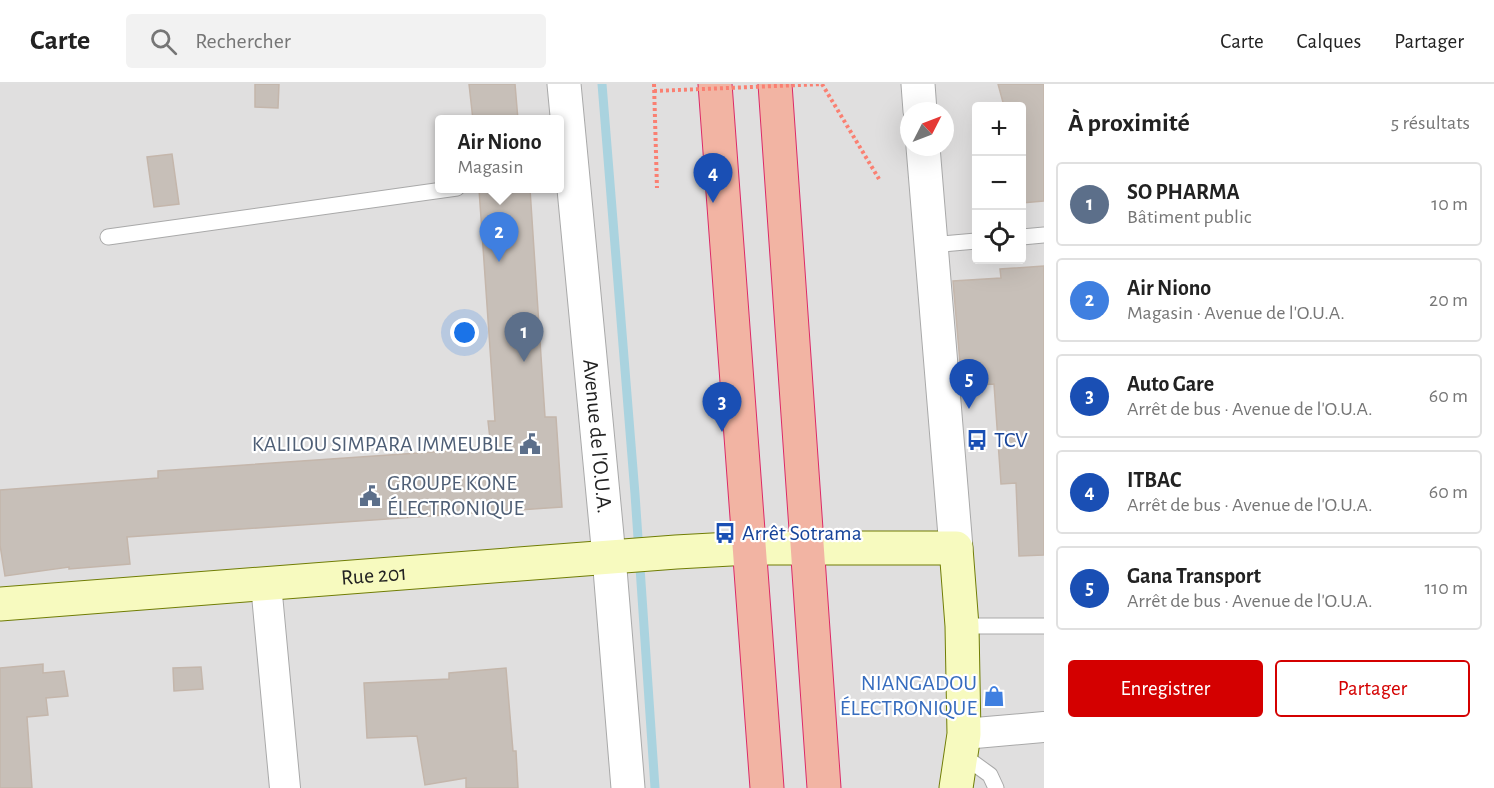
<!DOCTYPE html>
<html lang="fr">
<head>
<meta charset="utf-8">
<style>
	:root { --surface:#fff; --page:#f2f2f2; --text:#222; --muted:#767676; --line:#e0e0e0; --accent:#d40000 }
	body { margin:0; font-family:"Alegreya Sans",sans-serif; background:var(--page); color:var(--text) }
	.controls { position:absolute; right:18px; top:18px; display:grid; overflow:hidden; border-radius:6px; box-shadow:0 6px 24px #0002 }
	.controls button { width:54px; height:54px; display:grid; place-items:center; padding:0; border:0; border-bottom:2px solid var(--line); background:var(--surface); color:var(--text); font:30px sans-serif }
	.compass { position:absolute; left:900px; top:18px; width:54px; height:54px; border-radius:50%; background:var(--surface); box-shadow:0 6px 24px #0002; rotate:48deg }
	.you { position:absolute; left:465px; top:249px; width:21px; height:21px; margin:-15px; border:4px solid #fff; border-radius:50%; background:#1a73e8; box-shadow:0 0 0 9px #1a73e833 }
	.badge { display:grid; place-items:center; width:39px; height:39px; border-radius:50%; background:var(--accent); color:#fff; font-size:20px; font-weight:700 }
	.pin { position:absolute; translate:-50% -50px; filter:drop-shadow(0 2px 3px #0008) }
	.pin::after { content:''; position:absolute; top:32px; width:21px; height:18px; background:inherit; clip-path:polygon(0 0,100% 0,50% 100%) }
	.popup { position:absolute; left:435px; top:31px; width:129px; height:78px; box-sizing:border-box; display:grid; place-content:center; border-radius:6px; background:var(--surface); filter:drop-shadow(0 2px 4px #0005); font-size:20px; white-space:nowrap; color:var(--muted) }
	.popup b { font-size:22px; color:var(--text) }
	.popup::after { content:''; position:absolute; left:50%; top:100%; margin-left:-12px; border:12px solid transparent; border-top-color:var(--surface) }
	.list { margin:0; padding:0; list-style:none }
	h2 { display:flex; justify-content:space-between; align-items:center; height:78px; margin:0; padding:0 24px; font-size:26px }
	h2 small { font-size:20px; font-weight:400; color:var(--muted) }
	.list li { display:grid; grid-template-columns:39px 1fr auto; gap:18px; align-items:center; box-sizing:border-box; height:84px; margin:0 12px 12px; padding:0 12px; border:2px solid var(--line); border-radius:6px }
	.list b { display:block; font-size:22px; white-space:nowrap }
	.list p { margin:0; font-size:20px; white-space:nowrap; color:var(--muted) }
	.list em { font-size:20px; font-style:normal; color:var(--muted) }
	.actions { display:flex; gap:12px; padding:18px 24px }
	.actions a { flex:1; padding:14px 0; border:2px solid var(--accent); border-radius:6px; text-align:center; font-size:21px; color:var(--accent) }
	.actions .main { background:var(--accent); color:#fff }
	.icon { flex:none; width:33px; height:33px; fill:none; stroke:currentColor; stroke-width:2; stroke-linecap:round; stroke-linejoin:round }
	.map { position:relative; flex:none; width:1044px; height:704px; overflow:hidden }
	header { display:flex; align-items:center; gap:36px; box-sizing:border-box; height:84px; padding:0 30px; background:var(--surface); border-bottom:2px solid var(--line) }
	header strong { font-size:28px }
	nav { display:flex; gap:33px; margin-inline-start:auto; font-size:21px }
	.search { width:420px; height:54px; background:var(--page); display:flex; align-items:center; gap:15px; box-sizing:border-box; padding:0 21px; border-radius:6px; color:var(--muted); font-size:22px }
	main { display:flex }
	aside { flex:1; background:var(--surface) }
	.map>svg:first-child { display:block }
	.residential { fill:#e0dfdf; fill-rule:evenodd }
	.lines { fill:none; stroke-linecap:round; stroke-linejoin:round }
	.stream { stroke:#aad3df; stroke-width:9 }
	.building { fill:#c7bfb8; stroke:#c4b6ab; stroke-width:1.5 }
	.service-casing { stroke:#a9a9a9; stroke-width:17 }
	.minor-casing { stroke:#a9a9a9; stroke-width:32 }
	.tertiary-casing { stroke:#a9a9a9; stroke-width:35 }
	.secondary-casing { stroke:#707d05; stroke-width:35 }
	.trunk-casing { stroke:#dc2a67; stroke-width:35 }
	.path { stroke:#fa8072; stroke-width:4; stroke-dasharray:3 3; stroke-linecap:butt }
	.service { stroke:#fff; stroke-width:15 }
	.minor { stroke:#fff; stroke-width:30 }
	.tertiary { stroke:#fff; stroke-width:33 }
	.secondary { stroke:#f7fabf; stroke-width:33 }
	.trunk { stroke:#f2b4a3; stroke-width:33 }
	.path-bridge { stroke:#fa8072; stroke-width:4; stroke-dasharray:3 3; stroke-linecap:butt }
	.labels { text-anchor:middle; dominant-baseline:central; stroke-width:4.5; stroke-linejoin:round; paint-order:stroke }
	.street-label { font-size:22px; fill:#222; stroke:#fff }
	.transit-label { font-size:22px; fill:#164399; stroke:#fff; text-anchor:start }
	.service-label { font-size:22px; fill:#4e5e75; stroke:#fff; text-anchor:end }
	.shop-label { font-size:22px; fill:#366cbe; stroke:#fff; text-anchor:end }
</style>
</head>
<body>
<header>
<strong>Carte</strong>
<div class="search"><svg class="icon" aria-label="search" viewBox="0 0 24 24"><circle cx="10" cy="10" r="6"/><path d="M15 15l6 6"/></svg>Rechercher</div>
<nav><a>Carte</a><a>Calques</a><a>Partager</a></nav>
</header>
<main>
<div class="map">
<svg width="1044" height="704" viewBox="0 0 1044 704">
	<rect width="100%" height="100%" fill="#f2efe9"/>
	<path class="residential" d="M 0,0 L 1044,0 L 1044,704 L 0,704 ZM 976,22 L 1022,22 L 1022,176 L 976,176 ZM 909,27 L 945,27 L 945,63 L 909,63 ZM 439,36 L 559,36 L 559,104 L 439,104 Z"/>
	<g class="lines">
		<polyline class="stream" points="602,0 635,410 655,704"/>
	</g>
	<g class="building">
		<polygon points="255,0 279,0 278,24 255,23"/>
		<polygon points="469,0 515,0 518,36 473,36"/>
		<polygon points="998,0 1044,0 1044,117 1022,119 1022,22 1004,22"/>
		<polygon points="172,70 179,120 154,123 147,73"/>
		<polygon points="479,105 530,105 545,333 556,333 562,423 127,453 130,480 69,485 69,483 5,492 0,461 0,406 158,394 158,387 491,364 488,337 495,337"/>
		<polygon points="1044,182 1044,471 1019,472 1016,399 1001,400 994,300 962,302 953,197 1001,194 1000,185"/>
		<polygon points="43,580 43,589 64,587 68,612 46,614 48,631 27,633 32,704 0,704 0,584"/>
		<polygon points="201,583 203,605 174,607 173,584"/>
		<polygon points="506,584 513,667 516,667 518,704 466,704 466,694 425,701 417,652 367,654 364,599 449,595 449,589"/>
	</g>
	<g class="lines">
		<defs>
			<g id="service">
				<polyline points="108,153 457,104"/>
				<polyline points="1022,153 1044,151"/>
				<polyline points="931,161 976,157"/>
				<polyline points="962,542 1044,542"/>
				<polyline points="961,670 990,691 996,704"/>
			</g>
			<g id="minor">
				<polyline points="266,500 285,704"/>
				<polyline points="964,650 1044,643"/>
			</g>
			<g id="tertiary">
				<path id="s1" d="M 564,0 L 609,473 L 628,704"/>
				<polyline points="918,0 920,27"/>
				<polyline points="923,63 956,464"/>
			</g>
			<g id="secondary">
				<path id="s2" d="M 0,520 L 676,468 L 749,464 L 956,464 L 962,542 L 964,650 L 956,704"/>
			</g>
			<g id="trunk">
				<polyline points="715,0 767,704"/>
				<polyline points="775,0 824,704"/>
			</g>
		</defs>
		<use href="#service" class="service-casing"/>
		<use href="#minor" class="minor-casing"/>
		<use href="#tertiary" class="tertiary-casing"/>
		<use href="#secondary" class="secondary-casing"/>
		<use href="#trunk" class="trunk-casing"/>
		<g class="path">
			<polyline points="654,0 657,104"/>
			<polyline points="822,0 879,95"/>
		</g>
		<use href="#service" class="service"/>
		<use href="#minor" class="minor"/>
		<use href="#tertiary" class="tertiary"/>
		<use href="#secondary" class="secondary"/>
		<use href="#trunk" class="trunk"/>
		<polyline class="path-bridge" points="654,7 822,0"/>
	</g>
	<defs>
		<symbol id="bus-bare" viewBox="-9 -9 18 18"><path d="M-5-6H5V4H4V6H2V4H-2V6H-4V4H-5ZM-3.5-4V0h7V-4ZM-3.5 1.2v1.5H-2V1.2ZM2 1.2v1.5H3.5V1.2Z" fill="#1a4fb4" stroke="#fff" stroke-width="2.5" paint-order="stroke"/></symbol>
		<symbol id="civic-bare" viewBox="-9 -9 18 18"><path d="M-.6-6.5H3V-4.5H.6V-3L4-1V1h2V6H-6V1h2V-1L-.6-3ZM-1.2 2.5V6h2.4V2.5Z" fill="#5c6f8a" stroke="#fff" stroke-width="2.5" paint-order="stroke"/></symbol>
		<symbol id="shop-bare" viewBox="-9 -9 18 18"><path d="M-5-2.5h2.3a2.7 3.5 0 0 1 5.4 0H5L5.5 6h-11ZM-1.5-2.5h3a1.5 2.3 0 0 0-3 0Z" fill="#3f7fe0" stroke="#fff" stroke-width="2.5" paint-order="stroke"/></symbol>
	</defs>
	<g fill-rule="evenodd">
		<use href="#bus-bare" x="962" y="341" width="30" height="30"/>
		<use href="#civic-bare" x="515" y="345" width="30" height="30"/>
		<use href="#civic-bare" x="355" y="397" width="30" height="30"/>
		<use href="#bus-bare" x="710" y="434" width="30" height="30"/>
		<use href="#shop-bare" x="979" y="597" width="30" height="30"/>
	</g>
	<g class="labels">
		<g class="street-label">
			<text stroke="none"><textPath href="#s1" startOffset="354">Avenue de l'O.U.A.</textPath></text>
			<text stroke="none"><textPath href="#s2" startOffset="375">Rue 201</textPath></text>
		</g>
		<g class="transit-label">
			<text x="994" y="356">TCV</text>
			<text x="742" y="449">Arrêt Sotrama</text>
		</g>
		<g class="service-label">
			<text x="513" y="360">KALILOU SIMPARA IMMEUBLE</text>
			<text x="387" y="399" text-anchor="start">GROUPE KONE<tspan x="387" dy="25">ÉLECTRONIQUE</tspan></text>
		</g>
		<g class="shop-label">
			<text x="977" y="599">NIANGADOU<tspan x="977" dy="25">ÉLECTRONIQUE</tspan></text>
		</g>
	</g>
</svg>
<div class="controls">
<button>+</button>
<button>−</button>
<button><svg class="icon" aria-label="locate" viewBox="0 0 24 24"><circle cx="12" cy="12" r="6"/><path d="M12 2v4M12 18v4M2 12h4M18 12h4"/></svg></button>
</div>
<svg class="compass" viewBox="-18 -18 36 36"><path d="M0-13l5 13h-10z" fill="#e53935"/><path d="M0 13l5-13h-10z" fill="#767676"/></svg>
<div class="you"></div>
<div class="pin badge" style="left:524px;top:278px;background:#5c6f8a">1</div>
<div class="pin badge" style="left:499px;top:178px;background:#3f7fe0">2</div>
<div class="popup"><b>Air Niono</b>Magasin</div>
<div class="pin badge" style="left:722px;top:348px;background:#1a4fb4">3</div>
<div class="pin badge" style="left:713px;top:119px;background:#1a4fb4">4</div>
<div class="pin badge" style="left:969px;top:325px;background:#1a4fb4">5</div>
</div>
<aside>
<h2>À proximité<small>5 résultats</small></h2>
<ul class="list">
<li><span class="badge" style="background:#5c6f8a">1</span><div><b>SO PHARMA</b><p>Bâtiment public</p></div><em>10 m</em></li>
<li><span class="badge" style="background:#3f7fe0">2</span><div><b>Air Niono</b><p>Magasin · Avenue de l'O.U.A.</p></div><em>20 m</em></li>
<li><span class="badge" style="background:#1a4fb4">3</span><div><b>Auto Gare</b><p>Arrêt de bus · Avenue de l'O.U.A.</p></div><em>60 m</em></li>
<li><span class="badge" style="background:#1a4fb4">4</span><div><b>ITBAC</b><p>Arrêt de bus · Avenue de l'O.U.A.</p></div><em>60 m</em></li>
<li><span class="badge" style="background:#1a4fb4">5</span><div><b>Gana Transport</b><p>Arrêt de bus · Avenue de l'O.U.A.</p></div><em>110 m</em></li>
</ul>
<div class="actions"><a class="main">Enregistrer</a><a>Partager</a></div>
</aside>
</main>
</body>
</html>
